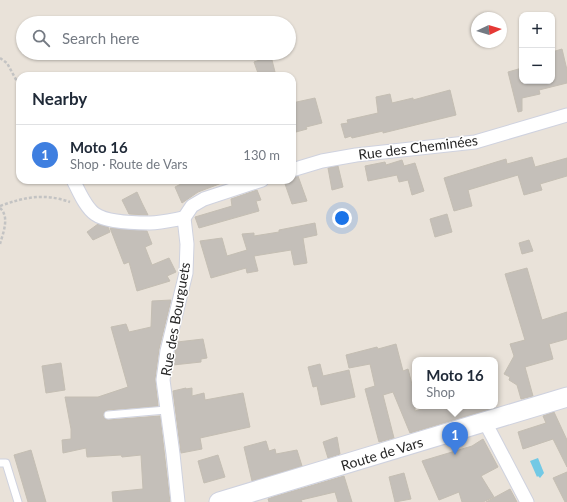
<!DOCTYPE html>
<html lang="en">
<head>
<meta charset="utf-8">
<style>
	:root { --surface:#fff; --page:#f2f2f3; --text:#1f2937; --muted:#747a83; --line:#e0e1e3; --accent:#0b8043 }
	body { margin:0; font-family:Lato,sans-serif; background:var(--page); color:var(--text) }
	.controls { position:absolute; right:12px; top:12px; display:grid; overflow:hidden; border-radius:8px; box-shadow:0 1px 3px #0004 }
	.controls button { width:36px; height:36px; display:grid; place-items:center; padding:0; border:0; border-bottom:1px solid var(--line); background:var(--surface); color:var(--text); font:20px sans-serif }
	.compass { position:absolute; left:471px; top:12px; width:36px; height:36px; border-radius:50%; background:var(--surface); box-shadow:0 1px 3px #0004; rotate:86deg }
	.you { position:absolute; left:342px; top:218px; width:14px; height:14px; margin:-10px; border:3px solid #fff; border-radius:50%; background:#1a73e8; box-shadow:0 0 0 6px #1a73e833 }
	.badge { display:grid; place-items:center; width:26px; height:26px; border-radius:50%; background:var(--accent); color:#fff; font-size:13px; font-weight:700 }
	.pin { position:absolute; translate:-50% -33px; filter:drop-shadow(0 1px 2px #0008) }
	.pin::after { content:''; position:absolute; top:21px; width:14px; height:12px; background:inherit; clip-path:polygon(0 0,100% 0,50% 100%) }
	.popup { position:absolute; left:412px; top:357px; width:86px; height:52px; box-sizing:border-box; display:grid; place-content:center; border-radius:8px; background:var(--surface); filter:drop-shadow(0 1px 3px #0005); font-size:13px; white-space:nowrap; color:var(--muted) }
	.popup b { font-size:15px; color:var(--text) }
	.popup::after { content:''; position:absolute; left:50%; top:100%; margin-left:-8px; border:8px solid transparent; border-top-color:var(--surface) }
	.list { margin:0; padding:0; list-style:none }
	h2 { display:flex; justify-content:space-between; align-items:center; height:52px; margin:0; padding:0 16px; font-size:17px }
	h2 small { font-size:13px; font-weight:400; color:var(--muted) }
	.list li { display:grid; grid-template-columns:26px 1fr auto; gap:12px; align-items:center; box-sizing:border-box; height:60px; padding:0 16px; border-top:1px solid var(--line) }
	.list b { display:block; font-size:15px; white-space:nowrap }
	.list p { margin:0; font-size:13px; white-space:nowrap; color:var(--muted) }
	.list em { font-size:13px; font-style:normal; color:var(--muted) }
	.icon { flex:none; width:22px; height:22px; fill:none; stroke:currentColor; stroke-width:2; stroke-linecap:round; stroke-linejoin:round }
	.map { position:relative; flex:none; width:567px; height:502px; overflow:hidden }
	.search { position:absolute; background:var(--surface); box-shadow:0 1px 3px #0004; left:16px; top:16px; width:280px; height:44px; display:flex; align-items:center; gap:10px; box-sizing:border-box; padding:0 14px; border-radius:22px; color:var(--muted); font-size:15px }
	.panel { position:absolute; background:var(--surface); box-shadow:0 1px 3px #0004; left:16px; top:72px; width:280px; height:112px; border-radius:12px }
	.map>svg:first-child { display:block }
	.water { fill:#72c9e5 }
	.building { fill:#c4bfb9; stroke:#c4beb3 }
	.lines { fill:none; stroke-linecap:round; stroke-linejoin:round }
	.lane-casing { stroke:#cfd2df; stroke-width:9 }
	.street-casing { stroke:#cfd2df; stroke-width:15 }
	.secondary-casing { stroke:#cfd2df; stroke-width:21 }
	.path { stroke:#c3c3c3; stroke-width:2.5; stroke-dasharray:3 2; stroke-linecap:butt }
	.lane { stroke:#fff; stroke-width:7 }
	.street { stroke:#fff; stroke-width:13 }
	.secondary { stroke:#fff; stroke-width:19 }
	.labels { text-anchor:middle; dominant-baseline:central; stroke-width:3; stroke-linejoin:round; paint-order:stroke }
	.street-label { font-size:14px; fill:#272727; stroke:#fff }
</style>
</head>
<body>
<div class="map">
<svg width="567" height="502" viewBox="0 0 567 502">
	<rect width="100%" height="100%" fill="#e9e2d9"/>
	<polygon class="water" points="538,458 544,473 540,478 538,476 537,477 530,461"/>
	<g class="building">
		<polygon points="562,49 567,70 567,83 539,90 540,94 522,98 522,111 518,112 508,72 522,68 522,81 552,81 552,52"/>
		<polygon points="271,56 276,76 259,76 254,62"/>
		<polygon points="450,90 456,115 383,133 383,131 352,138 351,136 345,138 341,124 348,123 347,120 378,113 376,97 390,94 392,103 413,98 413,100"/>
		<polygon points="315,98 322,123 306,127 307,129 296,132 292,116 292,103"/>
		<polygon points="532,157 535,167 567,158 567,176 540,184 542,190 524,195 518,175 468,190 472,206 454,211 444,178 506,159 507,164"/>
		<polygon points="402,160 404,166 415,163 424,191 412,195 408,180 399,182 397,175 368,181 365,166 385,162 386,165"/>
		<polygon points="338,166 343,187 332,190 328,168"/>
		<polygon points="298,176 307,201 292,204 284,181 292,180 292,178"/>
		<polygon points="179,180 236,180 227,183 227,181 198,192 182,203 175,187 181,184"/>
		<polygon points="257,190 261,200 256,201 259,211 199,228 195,217 232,206 231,199"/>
		<polygon points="137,192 142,203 148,215 129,214 122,200"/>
		<polygon points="447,214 452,232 435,237 430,219"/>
		<polygon points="315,223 317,235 303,238 307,263 294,265 291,250 254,256 258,271 247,273 246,268 211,278 200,241 222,238 227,256 247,250 242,234 254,233 254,236 279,232 279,230"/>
		<polygon points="98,224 108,227 110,232 93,240 87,232"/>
		<polygon points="110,228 147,231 152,244 145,247 152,265 169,258 176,272 167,276 170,281 137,291 129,262 124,264"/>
		<polygon points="529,240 533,251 522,254 519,243"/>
		<polygon points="527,268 542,320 567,312 567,339 549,344 553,359 525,367 533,396 521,399 517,385 509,380 510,377 504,374 514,356 510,344 525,340 505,274"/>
		<polygon points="171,300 159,349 155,379 158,406 108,410 105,411 103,415 104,418 108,420 160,416 170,502 113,502 112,492 143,489 141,455 122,457 121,455 87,457 86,448 63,453 62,440 71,439 71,429 65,397 98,397 128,387 111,327 126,324 129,332 151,327 152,301"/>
		<polygon points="203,339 207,358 201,359 201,362 173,365 177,342"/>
		<polygon points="396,344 403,371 408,369 415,396 415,411 432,406 494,406 494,408 410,433 393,392 383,395 394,438 379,442 365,389 375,386 370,364 349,368 346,355 377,347 378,349"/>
		<polygon points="61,363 65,390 46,393 42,366"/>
		<polygon points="320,364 323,376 349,370 355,397 321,405 317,386 313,387 308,367"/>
		<polygon points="186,388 186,389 192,388 192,396 204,393 205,400 243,393 250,427 200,438 202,449 181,453 173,391"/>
		<polygon points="554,412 567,440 567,467 553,439 523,449 518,432 546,423 543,416"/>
		<polygon points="337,437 340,454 328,458 323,442"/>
		<polygon points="483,439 498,467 481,476 494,497 483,502 462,502 459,492 439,500 422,461 472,446"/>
		<polygon points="266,441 269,451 275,449 276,454 297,450 302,466 252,481 244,447"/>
		<polygon points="31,450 46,502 28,502 14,455"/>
		<polygon points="218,455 225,477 204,483 198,461"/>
		<polygon points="567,472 567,502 565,502 553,478"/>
		<polygon points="404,473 411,499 395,502 389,477"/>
		<polygon points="344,476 352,502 338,502 335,492 301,500 302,502 269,502 268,499 273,497"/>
		<polygon points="510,489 517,502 486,502"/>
	</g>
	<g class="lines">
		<defs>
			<g id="lane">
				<polyline points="108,415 166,410"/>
				<polyline points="0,463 6,463 18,502"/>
			</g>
			<g id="street">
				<polyline points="292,170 322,161 356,155 475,142 567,115"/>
				<path d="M 73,180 C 79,191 85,207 95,214 C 106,222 136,223 150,223 C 161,223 173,220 184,218 L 187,244 L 186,273 L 167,351 L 163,380 L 173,454 L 178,502"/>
				<polyline points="184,218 192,206 204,199 262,180"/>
				<polyline points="485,422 527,502"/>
			</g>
			<g id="secondary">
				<path id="s1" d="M 219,502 L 567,397"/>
			</g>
		</defs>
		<use href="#lane" class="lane-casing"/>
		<use href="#street" class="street-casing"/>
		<use href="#secondary" class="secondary-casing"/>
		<g class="path">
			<polyline points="0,58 7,63 20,87"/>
			<path d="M 0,206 C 25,197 44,193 70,202"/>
			<path d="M 0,208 C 10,217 3,233 0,244"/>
		</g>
		<use href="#lane" class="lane"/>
		<use href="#street" class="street"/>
		<use href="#secondary" class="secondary"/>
	</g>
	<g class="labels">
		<g class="street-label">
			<text transform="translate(418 147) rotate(-7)">Rue des Cheminées</text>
			<text transform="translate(175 319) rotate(-80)">Rue des Bourguets</text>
			<text stroke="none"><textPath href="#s1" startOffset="170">Route de Vars</textPath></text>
		</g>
	</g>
</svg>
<div class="controls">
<button>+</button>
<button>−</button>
</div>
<svg class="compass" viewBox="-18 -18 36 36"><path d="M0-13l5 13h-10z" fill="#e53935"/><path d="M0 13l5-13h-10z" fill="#747a83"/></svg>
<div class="you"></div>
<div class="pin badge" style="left:455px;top:455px;background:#3f7fe0">1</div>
<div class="popup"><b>Moto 16</b>Shop</div>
<div class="search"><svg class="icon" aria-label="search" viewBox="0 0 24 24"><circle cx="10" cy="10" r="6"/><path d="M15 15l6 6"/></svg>Search here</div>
<section class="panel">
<h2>Nearby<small></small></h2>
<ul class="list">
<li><span class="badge" style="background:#3f7fe0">1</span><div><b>Moto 16</b><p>Shop · Route de Vars</p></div><em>130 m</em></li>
</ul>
</section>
</div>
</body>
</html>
